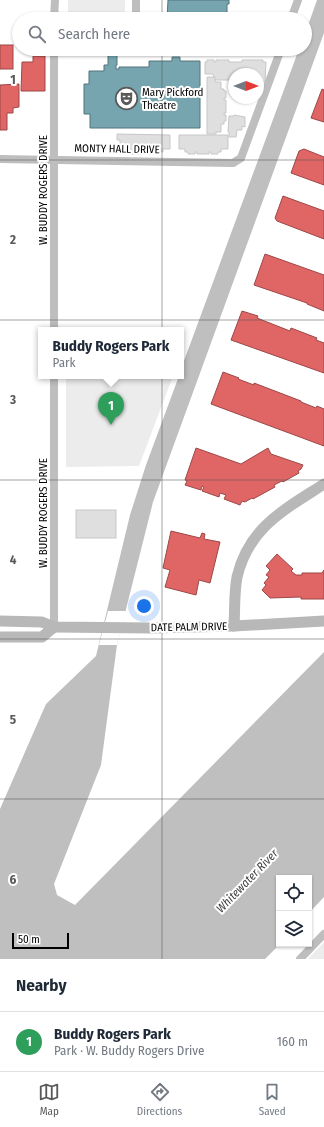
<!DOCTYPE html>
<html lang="en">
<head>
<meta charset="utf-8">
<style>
	:root { --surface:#fff; --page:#f2f2f3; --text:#1f2937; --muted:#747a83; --line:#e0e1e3; --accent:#595959 }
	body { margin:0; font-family:"Fira Sans Condensed",sans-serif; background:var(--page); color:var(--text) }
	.controls { position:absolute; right:12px; bottom:12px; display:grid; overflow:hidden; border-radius:0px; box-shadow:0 1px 3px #0004 }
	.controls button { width:36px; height:36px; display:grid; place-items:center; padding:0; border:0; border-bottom:1px solid var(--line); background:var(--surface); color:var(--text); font:20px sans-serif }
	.compass { position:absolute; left:228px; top:68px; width:36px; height:36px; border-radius:50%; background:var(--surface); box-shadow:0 1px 3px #0004; rotate:90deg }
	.scale { position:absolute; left:12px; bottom:10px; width:57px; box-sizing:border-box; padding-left:4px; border:2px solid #000; border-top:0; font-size:11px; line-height:14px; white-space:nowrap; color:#000; -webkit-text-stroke:3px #fff; paint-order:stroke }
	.you { position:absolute; left:144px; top:606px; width:14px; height:14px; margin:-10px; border:3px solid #fff; border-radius:50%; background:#1a73e8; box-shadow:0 0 0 6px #1a73e833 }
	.badge { display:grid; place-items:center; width:26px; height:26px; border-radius:50%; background:var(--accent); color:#fff; font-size:13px; font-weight:700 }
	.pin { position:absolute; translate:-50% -33px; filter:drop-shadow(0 1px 2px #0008) }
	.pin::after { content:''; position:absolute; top:21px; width:14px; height:12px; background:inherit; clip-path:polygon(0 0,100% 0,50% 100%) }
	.popup { position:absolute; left:38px; top:327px; width:146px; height:52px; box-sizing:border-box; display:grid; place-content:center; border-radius:0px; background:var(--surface); filter:drop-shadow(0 1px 3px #0005); font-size:13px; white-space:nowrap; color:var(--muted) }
	.popup b { font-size:15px; color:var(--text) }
	.popup::after { content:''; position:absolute; left:50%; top:100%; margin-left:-8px; border:8px solid transparent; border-top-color:var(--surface) }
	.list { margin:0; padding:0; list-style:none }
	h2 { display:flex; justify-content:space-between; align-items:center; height:52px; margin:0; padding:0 16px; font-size:17px }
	h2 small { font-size:13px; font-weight:400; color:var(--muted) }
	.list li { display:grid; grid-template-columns:26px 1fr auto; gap:12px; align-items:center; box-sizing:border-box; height:60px; padding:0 16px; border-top:1px solid var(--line) }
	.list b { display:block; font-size:15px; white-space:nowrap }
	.list p { margin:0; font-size:13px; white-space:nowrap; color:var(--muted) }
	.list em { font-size:13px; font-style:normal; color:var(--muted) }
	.icon { flex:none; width:22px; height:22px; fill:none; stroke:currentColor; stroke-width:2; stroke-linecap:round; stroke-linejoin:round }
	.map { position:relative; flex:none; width:324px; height:959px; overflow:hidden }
	.search { position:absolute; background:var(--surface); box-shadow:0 1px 3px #0004; left:12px; right:12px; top:12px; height:44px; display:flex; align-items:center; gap:10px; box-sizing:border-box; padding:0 14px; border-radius:22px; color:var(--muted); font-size:15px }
	.sheet { height:112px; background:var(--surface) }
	nav { display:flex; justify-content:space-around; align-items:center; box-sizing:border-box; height:56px; border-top:1px solid var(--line); background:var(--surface); font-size:11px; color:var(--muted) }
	nav a { display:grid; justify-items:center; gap:2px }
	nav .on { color:var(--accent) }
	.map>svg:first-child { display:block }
	.green { fill:#ececec }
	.water { fill:#bfbfbf }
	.pier { fill:#fff }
	.shops { fill:#e06666; stroke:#9d4747 }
	.public { fill:#76a5af; stroke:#53747a }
	.building { fill:#dfdfdf; stroke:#c7c7c7 }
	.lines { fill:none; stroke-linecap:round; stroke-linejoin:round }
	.minor { stroke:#bebebe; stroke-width:8 }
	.secondary { stroke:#b8b8b8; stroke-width:11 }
	.grid { fill:none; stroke:#595959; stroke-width:1; stroke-opacity:0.55 }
	.labels { text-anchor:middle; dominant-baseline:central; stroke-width:4; stroke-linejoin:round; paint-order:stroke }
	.poi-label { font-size:11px; fill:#000; stroke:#fff; text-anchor:start }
	.street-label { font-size:11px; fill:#000; stroke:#fff }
	.water-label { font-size:12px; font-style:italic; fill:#444; stroke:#fff }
	.grid-label { font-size:13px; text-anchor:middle; font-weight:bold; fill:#595959; stroke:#fff; stroke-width:4; stroke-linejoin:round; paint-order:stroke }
</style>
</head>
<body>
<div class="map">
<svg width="324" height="959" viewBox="0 0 324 959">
	<rect width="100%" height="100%" fill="#fff"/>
	<g class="green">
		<rect x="68" y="0" width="57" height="19"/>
		<polygon points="66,376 173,376 139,466 66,467"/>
		<polygon points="324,942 324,959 308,959"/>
	</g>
	<polygon class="water" points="317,0 324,0 324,33 153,502 117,645 101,765 54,884 57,895 75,905 324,652 324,897 309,913 309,878 279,878 280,944 265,959 0,959 0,809 46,704 96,656 130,515 146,465 179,376 181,376 181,369 299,49 305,49 305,34"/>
	<polygon class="pier" points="108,611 126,611 117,645 99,645"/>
	<g class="shops">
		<rect x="0" y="45" width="13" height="24"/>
		<polygon points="33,56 45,56 45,91 21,91 22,62 33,62"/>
		<polygon points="19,84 19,107 13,108 13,113 7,113 7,130 0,130 0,85"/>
		<polygon points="322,89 324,90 324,122 311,118"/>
		<polygon points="304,149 324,157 324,185 291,173 299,151"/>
		<polygon points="283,196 324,211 324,239 277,221 275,218"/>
		<polygon points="265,254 324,275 324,311 307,304 307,303 254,285"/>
		<polygon points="242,311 258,316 257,318 290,331 291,328 317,338 316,340 324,343 324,373 231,340"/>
		<polygon points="223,372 239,378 238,379 254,385 254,383 301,401 301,402 316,408 317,406 324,409 324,446 211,404"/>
		<polygon points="196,448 241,464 268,448 271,454 303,465 301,469 298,471 299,473 283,482 282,481 274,485 275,487 253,499 252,498 245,502 242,501 240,505 224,499 226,495 220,493 219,497 202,491 204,487 202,486 201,490 185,485 187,481 185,480"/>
		<polygon points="171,531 200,538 202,533 205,534 204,539 220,542 210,583 199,580 196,595 165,587 170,570 163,568"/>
		<polygon points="277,554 293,569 291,571 296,575 302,575 302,573 322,573 324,570 324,599 301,599 301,597 270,598 262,590 266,585 264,583 269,577 266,575 270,570 266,566"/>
	</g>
	<g class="public">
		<polygon points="168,0 229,0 229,4 227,4 227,15 189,15 189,19 167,19"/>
		<polygon points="108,55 117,55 117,65 116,65 116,69 119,69 119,67 149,67 149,61 172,61 172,57 180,57 180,61 200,61 200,128 90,128 90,114 84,114 84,84 89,84 89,71 104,71 104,65 108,65"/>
	</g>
	<g class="building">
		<polygon points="207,60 214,60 214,62 216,62 216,60 229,60 229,62 242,62 242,60 263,60 263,62 266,62 265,82 260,82 260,79 258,79 258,74 234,74 233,80 215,80 213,74 205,74 205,62 207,62"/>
		<polygon points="207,77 215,77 215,82 221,82 221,89 224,89 224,91 226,91 226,98 224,98 224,100 226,100 226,113 224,113 224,115 226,115 226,121 224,121 224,124 221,124 221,132 216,132 216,134 207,134"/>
		<polygon points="234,115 245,117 245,127 242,126 242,130 237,130 236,137 229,137 229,132 228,132 229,116 234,116"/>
		<polygon points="117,134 170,135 170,149 163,149 163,152 160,152 160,154 130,154 130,152 127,152 127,149 120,149 120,140 117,140"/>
		<polygon points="179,135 228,135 228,149 221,149 221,152 218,152 218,154 211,154 211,152 209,152 209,154 197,154 197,152 195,152 195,154 188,154 188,152 185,152 185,149 179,149"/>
		<rect x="76" y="510" width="40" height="28"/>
	</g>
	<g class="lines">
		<g class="minor">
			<polyline points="136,0 136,19"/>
			<polyline points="54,19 55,0"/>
			<polyline points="291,19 298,0"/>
			<polyline points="54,49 54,330"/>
			<polyline points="199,49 281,49"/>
			<polyline points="0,159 233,163 241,158 281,49"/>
			<polyline points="54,627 54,376"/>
			<polyline points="300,959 324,934"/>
		</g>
		<g class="secondary">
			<polyline points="0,621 42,622 54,627 151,628 234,626 324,621"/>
			<path d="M 234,626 C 235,610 234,593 237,577 C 249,527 284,510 324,484"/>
			<polyline points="0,637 42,637 54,627"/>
		</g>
	</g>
	<path class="grid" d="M 162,0 L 162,19M 162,49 L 162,959M 0,160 L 324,160M 0,320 L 324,320M 0,480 L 324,480M 0,639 L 324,639M 0,799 L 324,799"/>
	<defs>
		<symbol id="theatre-ring" viewBox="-11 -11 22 22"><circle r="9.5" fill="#fff" stroke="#595959" stroke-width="1.5"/><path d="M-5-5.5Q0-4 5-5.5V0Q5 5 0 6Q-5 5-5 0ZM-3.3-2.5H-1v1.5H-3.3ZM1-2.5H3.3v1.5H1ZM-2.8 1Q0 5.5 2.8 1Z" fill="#595959"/></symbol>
	</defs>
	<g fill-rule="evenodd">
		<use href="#theatre-ring" x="114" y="86" width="25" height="25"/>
	</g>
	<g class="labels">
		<g class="poi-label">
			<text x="142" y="92">Mary Pickford<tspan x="142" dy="13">Theatre</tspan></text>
		</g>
		<g class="street-label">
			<text transform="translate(117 149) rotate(1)">MONTY HALL DRIVE</text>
			<text transform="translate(43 190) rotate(-90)">W. BUDDY ROGERS DRIVE</text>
			<text transform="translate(43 513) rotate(-90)">W. BUDDY ROGERS DRIVE</text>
			<text transform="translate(189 627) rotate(-1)">DATE PALM DRIVE</text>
		</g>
		<g class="water-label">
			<text transform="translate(247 881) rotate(-46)">Whitewater River</text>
		</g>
	</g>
	<g class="grid-label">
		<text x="13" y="84">1</text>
		<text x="13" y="244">2</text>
		<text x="13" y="404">3</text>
		<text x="13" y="564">4</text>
		<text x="13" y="724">5</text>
		<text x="13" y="884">6</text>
	</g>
</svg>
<div class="controls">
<button><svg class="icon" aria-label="locate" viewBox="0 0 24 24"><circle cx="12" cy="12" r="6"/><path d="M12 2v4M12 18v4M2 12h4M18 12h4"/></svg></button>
<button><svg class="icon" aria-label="layers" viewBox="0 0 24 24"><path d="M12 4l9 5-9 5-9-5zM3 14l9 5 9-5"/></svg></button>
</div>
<svg class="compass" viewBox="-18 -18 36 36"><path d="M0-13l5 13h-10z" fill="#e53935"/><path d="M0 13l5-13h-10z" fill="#747a83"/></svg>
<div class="scale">50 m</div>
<div class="you"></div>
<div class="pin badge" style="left:111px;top:425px;background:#2e9e5b">1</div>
<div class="popup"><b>Buddy Rogers Park</b>Park</div>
<div class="search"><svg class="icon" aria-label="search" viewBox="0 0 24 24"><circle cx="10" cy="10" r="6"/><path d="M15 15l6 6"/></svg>Search here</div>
</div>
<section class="sheet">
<h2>Nearby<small></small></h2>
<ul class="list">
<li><span class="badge" style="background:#2e9e5b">1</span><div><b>Buddy Rogers Park</b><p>Park · W. Buddy Rogers Drive</p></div><em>160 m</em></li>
</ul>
</section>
<nav>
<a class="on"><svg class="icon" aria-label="map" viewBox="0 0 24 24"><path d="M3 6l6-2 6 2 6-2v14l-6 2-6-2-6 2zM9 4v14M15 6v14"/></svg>Map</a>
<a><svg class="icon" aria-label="directions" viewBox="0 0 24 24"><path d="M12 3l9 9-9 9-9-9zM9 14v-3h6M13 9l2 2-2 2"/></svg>Directions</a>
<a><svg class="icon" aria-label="saved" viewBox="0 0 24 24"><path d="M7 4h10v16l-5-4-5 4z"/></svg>Saved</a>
</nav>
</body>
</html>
